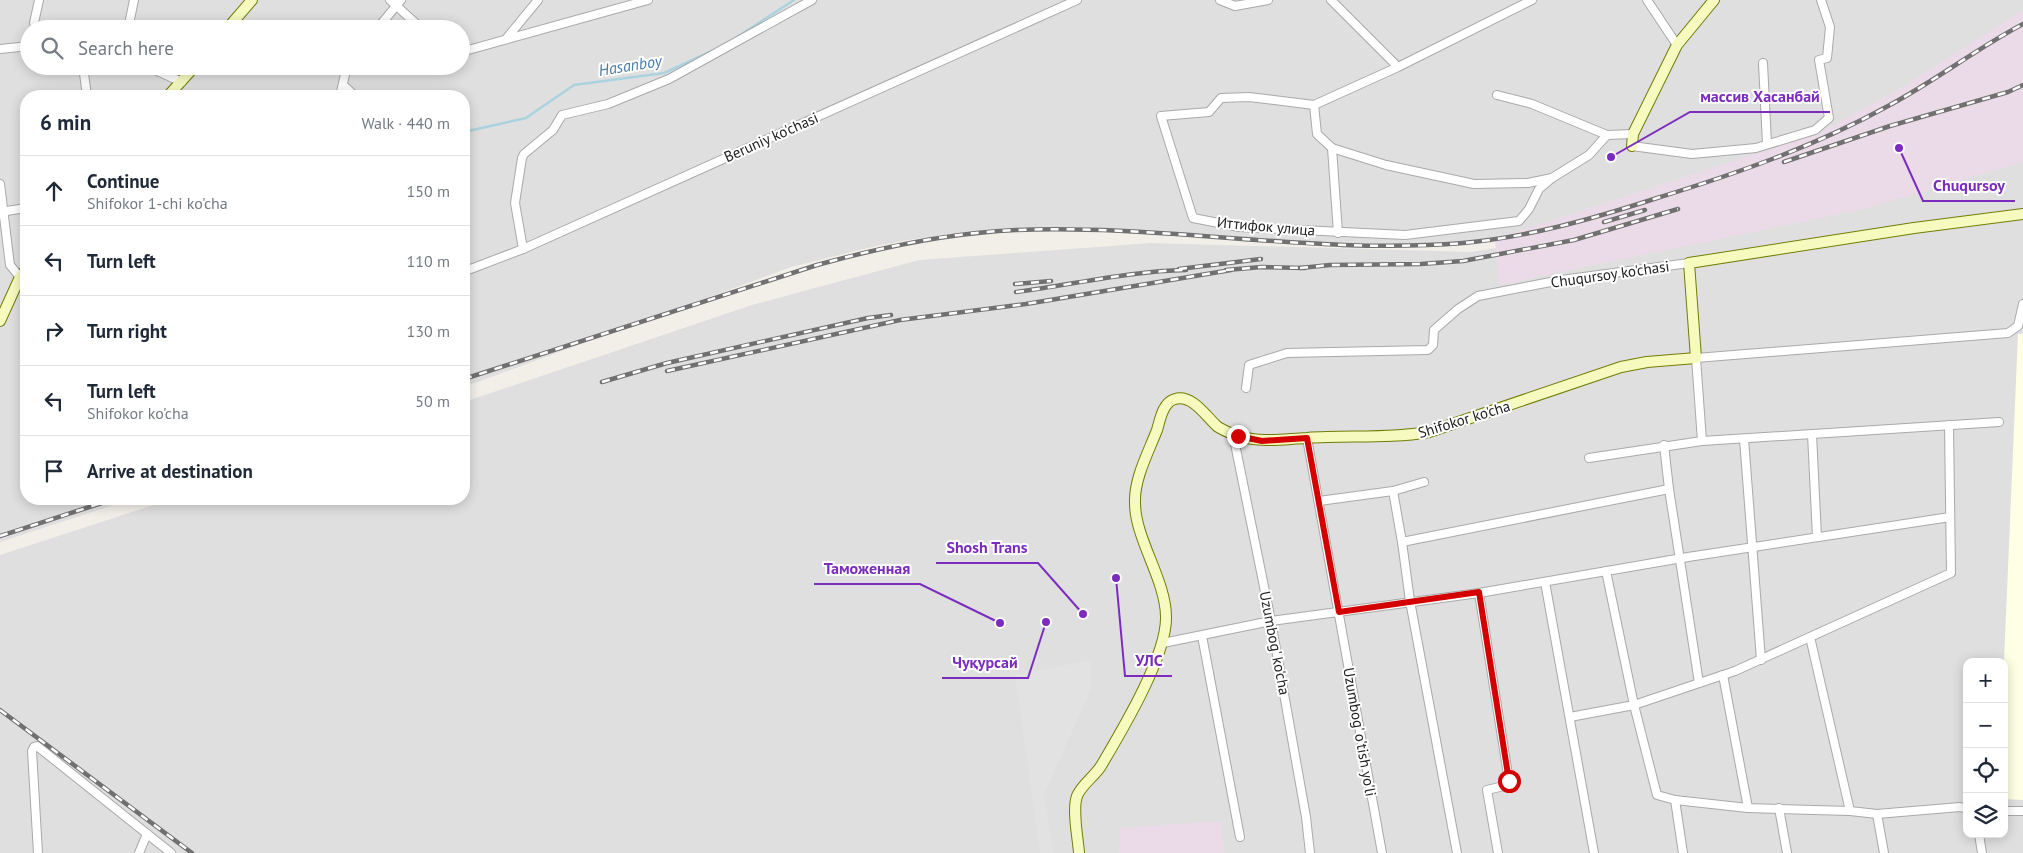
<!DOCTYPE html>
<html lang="en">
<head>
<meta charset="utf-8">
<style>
	:root { --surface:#fff; --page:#f2f2f3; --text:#1f2937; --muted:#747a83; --line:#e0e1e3 }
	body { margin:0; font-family:"PT Sans",sans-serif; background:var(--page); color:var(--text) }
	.controls { position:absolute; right:15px; bottom:15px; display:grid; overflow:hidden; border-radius:10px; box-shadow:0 2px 12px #0003 }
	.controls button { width:45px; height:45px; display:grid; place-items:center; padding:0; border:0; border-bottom:1px solid var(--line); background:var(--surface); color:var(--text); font:25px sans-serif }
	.stop { position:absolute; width:15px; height:15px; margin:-11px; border:4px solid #d40000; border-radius:50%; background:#fff }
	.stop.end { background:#d40000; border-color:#fff; box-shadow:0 1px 5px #0008 }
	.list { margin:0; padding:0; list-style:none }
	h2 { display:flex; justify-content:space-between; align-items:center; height:65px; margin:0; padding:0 20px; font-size:21px }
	h2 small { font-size:16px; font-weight:400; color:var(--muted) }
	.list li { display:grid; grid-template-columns:32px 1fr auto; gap:15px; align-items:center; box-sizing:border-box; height:70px; padding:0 20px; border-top:1px solid var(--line) }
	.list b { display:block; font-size:19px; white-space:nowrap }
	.list p { margin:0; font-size:16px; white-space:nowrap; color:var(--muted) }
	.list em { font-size:16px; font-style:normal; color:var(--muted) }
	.icon { flex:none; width:28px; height:28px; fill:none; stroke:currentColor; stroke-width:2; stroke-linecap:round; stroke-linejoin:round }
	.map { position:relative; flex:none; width:2023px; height:853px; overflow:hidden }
	.search { position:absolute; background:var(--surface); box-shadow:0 2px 12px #0003; left:20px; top:20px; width:450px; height:55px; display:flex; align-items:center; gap:12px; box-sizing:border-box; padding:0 18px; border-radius:28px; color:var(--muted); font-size:19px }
	.panel { position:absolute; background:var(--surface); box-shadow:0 2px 12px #0003; left:20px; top:90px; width:450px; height:415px; border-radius:20px }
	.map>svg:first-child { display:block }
	.residential { fill:#e0dfdf; fill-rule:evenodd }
	.industrial { fill:#ebdbe8 }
	.education { fill:#ffffe5 }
	.parking { fill:#e2e2e2 }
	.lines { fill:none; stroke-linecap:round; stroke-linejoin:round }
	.stream { stroke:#aad3df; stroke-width:2.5 }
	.street-casing { stroke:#a9a9a9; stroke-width:10 }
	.secondary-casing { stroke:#707d05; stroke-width:12 }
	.street { stroke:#fff; stroke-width:8 }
	.secondary { stroke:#f7fabf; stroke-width:10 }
	.rail-casing { stroke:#707070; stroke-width:4.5 }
	.rail { stroke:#fff; stroke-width:2.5; stroke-dasharray:8; stroke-linecap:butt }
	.route { stroke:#d40000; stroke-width:6 }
	.labels { text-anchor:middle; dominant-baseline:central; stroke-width:4; stroke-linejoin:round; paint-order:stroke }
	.street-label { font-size:15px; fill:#222; stroke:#fff }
	.water-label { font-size:16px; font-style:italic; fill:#4a7aab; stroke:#fff }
	.leader { fill:none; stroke:#7b2cbf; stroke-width:2 }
	.callout-dot { fill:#7b2cbf; stroke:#fff; stroke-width:2 }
	.callout-label { font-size:16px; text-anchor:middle; font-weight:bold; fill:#7b2cbf; stroke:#fff; stroke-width:4; stroke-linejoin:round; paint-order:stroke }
</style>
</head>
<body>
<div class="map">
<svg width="2023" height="853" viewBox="0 0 2023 853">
	<rect width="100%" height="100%" fill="#f2efe9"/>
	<g class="residential">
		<path d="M 0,0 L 2023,0 L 2023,27 L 1857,121 L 1516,236 L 1468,242 L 1428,245 L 1326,244 L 1066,230 L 1017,230 L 920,238 L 876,246 L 791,267 L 464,387 L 464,96 L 26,96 L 26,499 L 132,499 L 0,542 ZM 29,29 L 461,29 L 461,66 L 29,66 Z"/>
		<path d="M 2023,36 L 2023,853 L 0,853 L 0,555 L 172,499 L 464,499 L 464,402 L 752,305 L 919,260 L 1151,243 L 1471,252 L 1584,234 L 1744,183 ZM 1967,662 L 2004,662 L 2004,834 L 1967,834 Z"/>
	</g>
	<g class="industrial">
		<polygon points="2023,10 2023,162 1864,209 1499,285 1495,239 1819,133 1898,90"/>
		<polygon points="1221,821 1224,853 1119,853 1120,828"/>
	</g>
	<polygon class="education" points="2018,334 2023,334 2023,800 2004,799 2004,662"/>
	<polygon class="parking" points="1091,660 1091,689 1044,794 1054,853 1040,853 1015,675"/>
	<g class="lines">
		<g class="stream">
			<polyline points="734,39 794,0"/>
			<polyline points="464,132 526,118 574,85 664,73 712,51"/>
		</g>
		<defs>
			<g id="street">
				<polyline points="390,0 422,29"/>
				<polyline points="1220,0 1235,6 1268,0"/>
				<polyline points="1331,0 1398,67"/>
				<polyline points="1532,0 1398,67 1314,105 1249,97 1221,98 1209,112 1161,116 1193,218 1239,227 1405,235 1519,221 1529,209 1539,189 1552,178"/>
				<polyline points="1647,0 1677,45"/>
				<polyline points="36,29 34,23 39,0"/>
				<polyline points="128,29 134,0"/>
				<polyline points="377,29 401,0"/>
				<polyline points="506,39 538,0"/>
				<polyline points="0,49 29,46"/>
				<polyline points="461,52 648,0"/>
				<polyline points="1763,63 1767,144"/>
				<polyline points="83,66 87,96"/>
				<polyline points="146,66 182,82"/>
				<polyline points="343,85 355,96"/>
				<polyline points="1497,95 1532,104 1607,135"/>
				<polyline points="340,96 347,66"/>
				<polyline points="1314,105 1317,134 1332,148 1386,165 1474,184 1528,183 1552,178 1589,155 1607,135 1633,134"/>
				<polyline points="1632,146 1692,154 1756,148 1815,130 1829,118 1819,60 1827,58 1830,27 1821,0"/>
				<polyline points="1332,148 1338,233"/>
				<polyline points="0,184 10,265 20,277"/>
				<polyline points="0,212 26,208"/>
				<polyline points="523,249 515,203 522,158 524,154 553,130 562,115 608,104 669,79 812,0"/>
				<polyline points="464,268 468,270 523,249 1077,0"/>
				<polyline points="1246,388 1249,365 1287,353 1428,350 1433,345 1434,330 1458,309 1478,296 1561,280 1689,263"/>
				<polyline points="1233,434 1271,621 1306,817 1310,853"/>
				<polyline points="1812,434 1817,537"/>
				<polyline points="1307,438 1382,853"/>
				<polyline points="1744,439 1761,660"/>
				<polyline points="1702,441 1696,358 2008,333 2018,326 2023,304"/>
				<polyline points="1589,458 1702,441 1999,422"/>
				<polyline points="1669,489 1699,683"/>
				<polyline points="1393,491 1402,542 1410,601 1457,853"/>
				<polyline points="1319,501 1393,491 1424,482"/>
				<polyline points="1402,542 1669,489 1664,445"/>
				<polyline points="1606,571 1634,705 1657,795 1675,800 1748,808 1850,811 1877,814 1960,807 1967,809"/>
				<polyline points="1545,582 1594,853"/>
				<polyline points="1479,593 1509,781 1508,785 1487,790 1498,853"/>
				<polyline points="1202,636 1240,837"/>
				<polyline points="1810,637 1850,811"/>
				<polyline points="1163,643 1271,621 1479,593 1688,557 1950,517"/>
				<polyline points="1723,675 1748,808"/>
				<polyline points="1570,717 1634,705 1735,671 1951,573 1949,425"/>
				<polyline points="1675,800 1683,853"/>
				<polyline points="1779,808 1787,853"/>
				<polyline points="2004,811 2023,811"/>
				<polyline points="1877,814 1884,853"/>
				<polyline points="1979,834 1982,853"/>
				<polyline points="38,853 32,751 34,747 37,746 171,853"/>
				<polyline points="139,853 147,834"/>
			</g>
			<g id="secondary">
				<polyline points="227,29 252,0"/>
				<polyline points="168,96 195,66"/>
				<polyline points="1632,146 1633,134 1677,45 1714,0"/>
				<polyline points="0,321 20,277 26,270"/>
				<path d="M 1079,853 C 1078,838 1072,810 1077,796 C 1082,784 1094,777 1101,766 C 1121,732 1167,656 1166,617 C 1166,580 1135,539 1135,503 C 1134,479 1148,453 1157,430 C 1160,420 1163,402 1175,399 C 1193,394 1207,418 1218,427 C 1225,431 1231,434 1239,436 C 1262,443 1283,439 1307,438 C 1348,435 1389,439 1429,432 L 1621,367 L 1647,362 L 1696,358 L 1689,263 L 1914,228 L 2023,214"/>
			</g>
		</defs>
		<use href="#street" class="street-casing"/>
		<use href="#secondary" class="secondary-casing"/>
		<use href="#street" class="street"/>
		<use href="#secondary" class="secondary"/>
		<defs>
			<g id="rail">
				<polyline points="1784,162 1890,126 2008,92 2023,85"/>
				<polyline points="1604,222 1645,210"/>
				<polyline points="1300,268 1330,265 1421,264 1463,261 1574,240 1678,209"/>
				<polyline points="1179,269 1261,259"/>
				<polyline points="1226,270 1262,267 1305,268"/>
				<polyline points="1015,284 1051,281"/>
				<path d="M 1016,292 C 1072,285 1129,271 1186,270"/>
				<polyline points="667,371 900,320 1026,304 1231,270"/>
				<path d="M 464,379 L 817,265 C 882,247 948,233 1016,230 C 1165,224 1314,255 1463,243 C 1529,237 1592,219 1654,199 C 1735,174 1814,147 1888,106 C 1935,81 1976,49 2023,24"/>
				<polyline points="602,382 667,363 868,318 891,315"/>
				<polyline points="0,536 114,499"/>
				<polyline points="0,710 192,853"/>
			</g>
		</defs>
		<use href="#rail" class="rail-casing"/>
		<use href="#rail" class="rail"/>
	</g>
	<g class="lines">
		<polyline class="route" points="1238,436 1262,441 1307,438 1339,612 1479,592 1509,781"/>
	</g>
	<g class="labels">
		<g class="street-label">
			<text transform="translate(771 137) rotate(-24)">Beruniy ko'chasi</text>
			<text transform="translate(1266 226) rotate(5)">Иттифок улица</text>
			<text transform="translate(1610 274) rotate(-8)">Chuqursoy ko'chasi</text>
			<text transform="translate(1464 419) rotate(-17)">Shifokor ko'cha</text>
			<text transform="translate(1275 643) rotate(79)">Uzumbog' ko'cha</text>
			<text transform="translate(1360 732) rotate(80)">Uzumbog' o'tish yo'li</text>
		</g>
		<g class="water-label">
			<text transform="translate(630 65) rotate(-9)">Hasanboy</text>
		</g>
	</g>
	<path class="leader" d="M1611 157L1690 112H1830M1899 148L1923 201H2015M1083 614L1038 563H936M1000 623L920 584H814M1116 578L1125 676H1172M1046 622L1028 678H942"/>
	<g class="callout-dot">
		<circle cx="1611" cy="157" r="5"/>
		<circle cx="1899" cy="148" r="5"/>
		<circle cx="1083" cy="614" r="5"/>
		<circle cx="1000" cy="623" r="5"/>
		<circle cx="1116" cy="578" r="5"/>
		<circle cx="1046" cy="622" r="5"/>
	</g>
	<g class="callout-label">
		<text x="1760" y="102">массив Хасанбай</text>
		<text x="1969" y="191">Chuqursoy</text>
		<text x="987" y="553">Shosh Trans</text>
		<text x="867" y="574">Таможенная</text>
		<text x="1149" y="666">УЛС</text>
		<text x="985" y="668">Чуқурсай</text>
	</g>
</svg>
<div class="controls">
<button>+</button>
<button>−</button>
<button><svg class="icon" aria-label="locate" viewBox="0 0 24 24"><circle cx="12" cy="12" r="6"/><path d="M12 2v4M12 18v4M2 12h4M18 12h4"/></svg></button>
<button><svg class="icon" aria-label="layers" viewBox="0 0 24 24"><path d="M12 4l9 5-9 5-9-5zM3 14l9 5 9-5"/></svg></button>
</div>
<div class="stop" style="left:1509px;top:781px"></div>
<div class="stop end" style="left:1238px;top:436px"></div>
<div class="search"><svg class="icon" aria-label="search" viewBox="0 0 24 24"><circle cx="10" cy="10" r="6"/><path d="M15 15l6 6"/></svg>Search here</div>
<section class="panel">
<h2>6 min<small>Walk · 440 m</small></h2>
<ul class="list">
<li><svg class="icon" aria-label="ahead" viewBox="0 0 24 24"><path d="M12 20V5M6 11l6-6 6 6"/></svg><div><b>Continue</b><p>Shifokor 1-chi ko'cha</p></div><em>150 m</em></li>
<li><svg class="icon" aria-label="left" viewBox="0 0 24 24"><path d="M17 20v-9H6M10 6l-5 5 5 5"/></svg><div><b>Turn left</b></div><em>110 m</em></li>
<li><svg class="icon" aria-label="right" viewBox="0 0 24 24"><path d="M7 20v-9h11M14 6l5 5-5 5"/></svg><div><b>Turn right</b></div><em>130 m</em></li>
<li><svg class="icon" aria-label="left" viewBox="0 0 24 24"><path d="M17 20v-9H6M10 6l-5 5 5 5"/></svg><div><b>Turn left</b><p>Shifokor ko'cha</p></div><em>50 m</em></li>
<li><svg class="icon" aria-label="arrive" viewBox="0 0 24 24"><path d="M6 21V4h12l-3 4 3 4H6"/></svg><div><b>Arrive at destination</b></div></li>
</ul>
</section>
</div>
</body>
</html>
